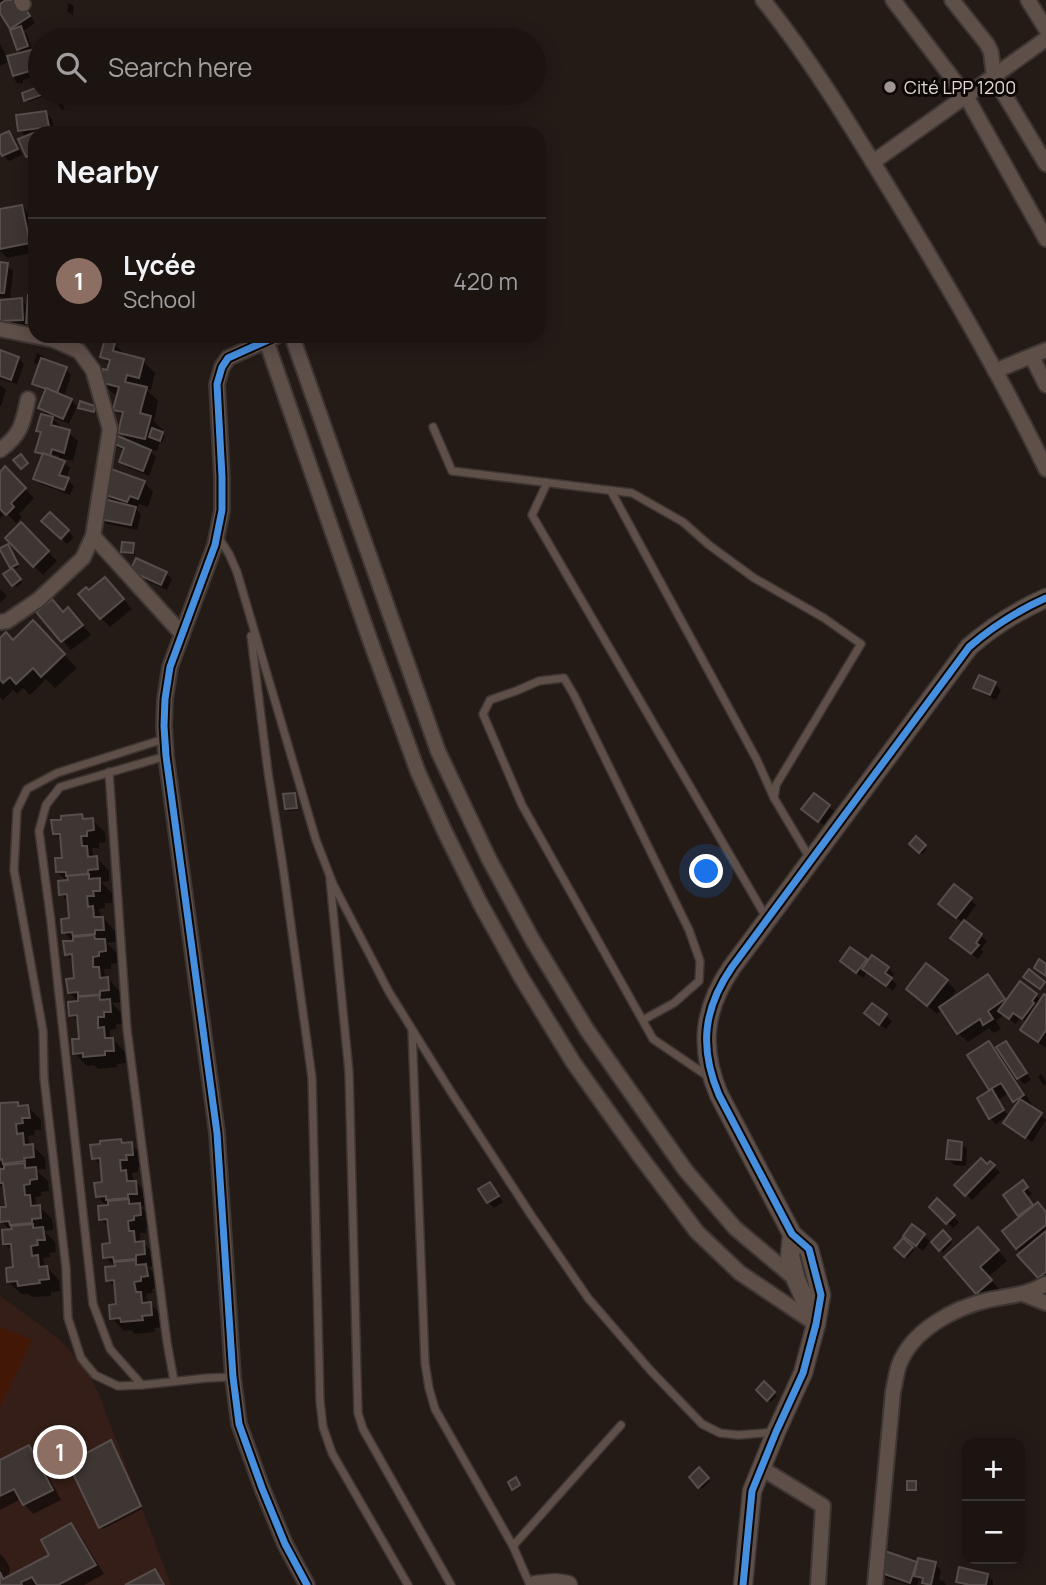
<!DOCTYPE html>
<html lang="en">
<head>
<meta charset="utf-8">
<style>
	:root { --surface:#1b1411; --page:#241d1a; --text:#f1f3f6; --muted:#a09e9f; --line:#393331; --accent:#2563eb }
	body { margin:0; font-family:Manrope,sans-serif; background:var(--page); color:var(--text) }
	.controls { position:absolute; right:21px; bottom:21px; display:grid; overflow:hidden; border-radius:14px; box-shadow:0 4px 18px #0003 }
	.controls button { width:63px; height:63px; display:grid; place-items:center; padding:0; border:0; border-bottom:2px solid var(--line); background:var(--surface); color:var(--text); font:35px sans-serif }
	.you { position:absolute; left:707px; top:872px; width:24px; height:24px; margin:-18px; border:5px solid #fff; border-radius:50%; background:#1a73e8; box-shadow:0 0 0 10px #1a73e833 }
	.badge { display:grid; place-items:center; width:46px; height:46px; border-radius:50%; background:var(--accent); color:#fff; font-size:23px; font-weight:700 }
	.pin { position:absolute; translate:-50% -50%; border:4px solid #fff; box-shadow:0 2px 7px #0006 }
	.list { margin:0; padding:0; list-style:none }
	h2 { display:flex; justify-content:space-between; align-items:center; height:91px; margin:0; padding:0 28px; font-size:30px }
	h2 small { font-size:23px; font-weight:400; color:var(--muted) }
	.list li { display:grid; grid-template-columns:46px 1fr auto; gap:21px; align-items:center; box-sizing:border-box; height:126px; padding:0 28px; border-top:2px solid var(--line) }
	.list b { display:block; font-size:26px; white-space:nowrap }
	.list p { margin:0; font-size:23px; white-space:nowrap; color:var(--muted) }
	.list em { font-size:23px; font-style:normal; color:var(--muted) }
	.icon { flex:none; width:38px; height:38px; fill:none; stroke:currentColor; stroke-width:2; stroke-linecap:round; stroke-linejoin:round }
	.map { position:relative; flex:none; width:1046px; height:1585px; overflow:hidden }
	.search { position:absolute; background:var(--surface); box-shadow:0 4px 18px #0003; left:28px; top:28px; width:518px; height:77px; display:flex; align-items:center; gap:18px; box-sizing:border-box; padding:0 24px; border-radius:38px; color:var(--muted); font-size:26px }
	.panel { position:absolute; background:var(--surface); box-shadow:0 4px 18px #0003; left:28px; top:126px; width:518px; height:217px; border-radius:21px }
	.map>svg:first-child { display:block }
	.built { fill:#341e17 }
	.green { fill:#421706 }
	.shadow { fill:#0007; fill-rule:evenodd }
	.building { fill:#3e3633; stroke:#574e4b; stroke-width:2 }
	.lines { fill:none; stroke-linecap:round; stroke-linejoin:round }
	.service-casing { stroke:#3e3632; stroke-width:10 }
	.minor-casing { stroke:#3e3632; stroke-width:18 }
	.tertiary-casing { stroke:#3e3632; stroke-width:21 }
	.service { stroke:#5f4f49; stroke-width:7 }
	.minor { stroke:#5f4f49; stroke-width:14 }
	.tertiary { stroke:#5f4f49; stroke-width:18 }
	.cycleway-casing { stroke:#0c0604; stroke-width:11 }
	.cycleway { stroke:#468fdf; stroke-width:7 }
	.poi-dot { fill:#a09591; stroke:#0c0604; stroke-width:2.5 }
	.labels { text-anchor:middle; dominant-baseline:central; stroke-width:6; stroke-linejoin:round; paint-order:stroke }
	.poi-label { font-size:18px; fill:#e2d6d2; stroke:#0c0604; text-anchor:start }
</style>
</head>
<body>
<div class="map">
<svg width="1046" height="1585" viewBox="0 0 1046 1585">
	<rect width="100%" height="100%" fill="#241b17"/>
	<polygon class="built" points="0,1296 59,1339 86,1368 100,1397 171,1585 0,1585"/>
	<polygon class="green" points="0,1327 32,1340 0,1407"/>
	<g class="shadow">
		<polygon points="0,0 20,0 35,23 23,31 27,34 33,51 40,57 40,75 23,80 23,83 17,83 15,80 10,61 0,66 0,43 7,58 23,54 18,49 14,30 2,13 0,14"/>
		<polygon points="68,3 74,6 73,15 67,12"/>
		<polygon points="38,89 42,97 28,102 26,100"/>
		<polygon points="46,93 60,93 49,97"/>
		<polygon points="59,99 65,109 62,110 56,101"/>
		<polygon points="46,113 52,119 54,132 35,133 35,161 33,162 27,156 27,138 20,130"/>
		<polygon points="9,133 15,139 22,155 9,161 3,155 0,148 0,137"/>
		<polygon points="22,206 31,216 35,236 35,252 7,258 0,251 0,211"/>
		<polygon points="0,264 7,265 13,271 10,299 0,297"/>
		<polygon points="35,297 35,329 30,325 6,326 0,320 0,301 22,300 29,308"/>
		<polygon points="64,336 87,336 87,343 72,343"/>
		<polygon points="105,336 129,336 129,339 107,338"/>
		<polygon points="114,344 128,357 143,361 155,373 151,390 145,388 158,401 154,421 163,430 162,433 165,436 162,443 160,442 157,451 148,449 156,457 149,476 127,467 121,461 125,451 118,448 112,442 132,444 120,432 124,418 115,409 119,395 114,394 101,382 108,372 110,365 102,357"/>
		<polygon points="0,352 18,358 24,364 17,384 0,379"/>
		<path d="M 37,353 L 43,356 L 42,360 L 66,369 L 71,375 L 64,397 L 71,400 L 77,406 L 69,424 L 49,416 L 78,441 L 73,461 L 61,458 L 60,461 L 64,462 L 70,468 L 66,479 L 74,486 L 70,495 L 41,484 L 35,478 L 43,458 L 37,452 L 42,434 L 38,430 L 50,418 L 40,408 L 47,392 L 40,389 L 34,383 L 41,366 L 34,363 ZM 46,453 L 59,456 L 58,460 L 46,457 Z"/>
		<polygon points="0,385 6,390 1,406 0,406"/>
		<polygon points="95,407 97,410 96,414 82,410 80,408"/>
		<polygon points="5,469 34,498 19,514 22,517 16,523 6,513 0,518 0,474"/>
		<polygon points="144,482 153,492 148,507 139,504 137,510 141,514 137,530 107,524 101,518 115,503 105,493"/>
		<polygon points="50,514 74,537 67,544 44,521"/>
		<polygon points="21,525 57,561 43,575 7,539"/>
		<polygon points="133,544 135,547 135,555 126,554 123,551"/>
		<polygon points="10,549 19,567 12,570 22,583 16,587 6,575 13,569 11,567"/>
		<polygon points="132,571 166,573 172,579 167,590 138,577"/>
		<polygon points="114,588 132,609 110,627 101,618 89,592"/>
		<polygon points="0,589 7,596 0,603"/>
		<polygon points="38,612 64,614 77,619 91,635 71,650"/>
		<polygon points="33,623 77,668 55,688 46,679 30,695 23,688 17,694 13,690 3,700 0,697 0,640 13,642"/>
		<polygon points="995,684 1001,690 996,700 981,693 975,687"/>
		<polygon points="294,795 297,797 298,810 289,811 286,809"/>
		<polygon points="814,795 835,812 825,826 810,815"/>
		<polygon points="82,816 86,820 92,820 105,832 106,842 99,843 99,848 92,848 93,854 109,871 109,881 101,882 112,893 112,903 105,903 105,908 99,909 100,915 115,931 116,942 107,943 117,953 118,963 111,964 111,969 104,969 105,975 120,992 121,1002 112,1003 122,1014 123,1024 116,1024 116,1029 110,1030 110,1036 125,1052 126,1063 117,1064 117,1067 98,1069 94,1065 87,1066 74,1053 81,1040 80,1023 71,1015 79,1003 69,992 76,980 75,963 66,954 74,942 64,932 70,920 69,902 61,894 68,882 57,872 64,859 63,842 54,833"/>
		<polygon points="916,838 927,849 922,854 911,844"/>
		<polygon points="971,900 976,905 964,922 987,941 981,949 983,952 978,959 952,938 964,923 946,910"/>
		<polygon points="866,960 868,963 888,968 894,974 891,979 897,985 893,991 867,972 863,978 848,967"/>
		<polygon points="988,977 997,986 1007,1001 1036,995 1042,1001 1046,997 1046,1048 1032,1039 1023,1030 1027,1023 1020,1017 1016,1024 1004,1015 996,1021 1001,1029 994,1033 989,1028 968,1042 958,1033 942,1008 937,1014 908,989 947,981 956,991 945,1004"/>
		<polygon points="872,1005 892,1021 886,1029 872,1019"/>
		<polygon points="989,1043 1002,1056 1006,1043 1012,1049 1031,1080 1024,1084 1014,1074 1013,1075 1032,1105 1029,1107 1046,1120 1032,1142 1006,1123 1018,1105 1009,1093 998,1100 1008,1116 996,1124 990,1118 993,1091 969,1056"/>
		<polygon points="1041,1074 1046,1081 1046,1084 1044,1086 1038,1077"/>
		<polygon points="17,1103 21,1108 28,1107 41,1120 41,1130 34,1130 35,1135 28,1136 29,1142 45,1158 46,1169 36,1170 48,1181 49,1191 41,1192 42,1196 35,1197 36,1203 52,1219 53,1230 44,1231 55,1242 56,1252 49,1253 50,1257 43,1258 44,1264 59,1280 60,1291 51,1292 51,1296 32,1297 28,1294 21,1294 9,1282 15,1269 14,1252 5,1244 11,1231 1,1221 0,1213 0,1209 7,1208 6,1191 0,1186 0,1171 4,1170 0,1166 0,1105"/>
		<polygon points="121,1140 125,1145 131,1144 144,1157 145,1167 138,1167 138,1172 132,1173 133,1179 148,1195 149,1206 141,1207 152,1217 153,1227 146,1228 146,1233 140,1233 140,1239 156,1256 157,1266 148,1267 159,1278 160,1288 152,1289 153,1293 146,1294 147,1300 163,1317 164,1327 154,1328 155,1332 135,1334 131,1330 124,1331 112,1318 118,1305 117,1289 108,1280 115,1267 105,1257 111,1244 110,1228 101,1219 108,1207 97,1196 104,1184 102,1167 94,1158"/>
		<polygon points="961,1143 967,1149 966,1166 954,1165 948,1159"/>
		<polygon points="990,1163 1000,1172 972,1200 957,1185"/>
		<polygon points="1023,1183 1032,1194 1027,1197 1035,1208 1046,1212 1046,1284 1005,1232 1022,1218 1019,1215"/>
		<polygon points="490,1184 503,1202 494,1208 488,1202"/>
		<polygon points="937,1201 959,1222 953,1228 931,1207"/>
		<polygon points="912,1227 930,1241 923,1251 911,1242"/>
		<polygon points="943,1233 952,1243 943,1252 933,1242"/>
		<polygon points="988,1238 1007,1261 988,1277 1000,1290 987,1302 946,1257"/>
		<polygon points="903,1240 914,1250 908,1258 897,1248"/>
		<polygon points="764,1384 777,1396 771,1402 758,1390"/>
		<polygon points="113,1445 142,1509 103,1529 101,1527"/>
		<polygon points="29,1447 38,1457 61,1500 33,1514 24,1504 21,1499 0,1510 0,1462"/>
		<polygon points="699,1470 710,1481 702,1489 691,1477"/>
		<polygon points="71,1525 80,1535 104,1574 84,1585 0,1585 0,1554 5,1559 10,1568 8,1579 51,1556"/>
		<polygon points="887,1553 918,1564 935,1564 941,1570 939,1580 944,1581 946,1585 927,1585 924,1582 919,1580 917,1585 909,1585 886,1578 881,1572"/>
		<polygon points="987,1575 993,1581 993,1585 961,1585 957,1581"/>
	</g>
	<g class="building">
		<polygon points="6,0 20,0 30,16 10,29 0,13 0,4"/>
		<polygon points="21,26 28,46 17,50 10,30"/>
		<polygon points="35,49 40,68 13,76 7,56"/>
		<polygon points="38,87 41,95 24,101 22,93"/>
		<polygon points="46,111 49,127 18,131 16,115"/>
		<polygon points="43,129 44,133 35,133 35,153 26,157 18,139"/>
		<polygon points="9,131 18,149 2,156 0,152 0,135"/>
		<polygon points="22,205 30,243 0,249 0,209"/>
		<polygon points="0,262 8,263 4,293 0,293"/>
		<polygon points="28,295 35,296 35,324 26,323"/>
		<polygon points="22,298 23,320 0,321 0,300"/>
		<polygon points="105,339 115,342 113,351 144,359 139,378 127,375 125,382 147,387 140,413 151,416 145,439 118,433 123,412 113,410 119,387 99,382 103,369 107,370 110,360 100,357"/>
		<polygon points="0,350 19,357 11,380 0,376"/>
		<polygon points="41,358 67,367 57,393 32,384"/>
		<polygon points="46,388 72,399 63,419 38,408"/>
		<polygon points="80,401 95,406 94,412 78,408"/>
		<polygon points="41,414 53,417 51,425 70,430 64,453 52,449 50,456 35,452 41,432 36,431"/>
		<polygon points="152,428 163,432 160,441 149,437"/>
		<polygon points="113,434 151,450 143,471 119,462 124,448 110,442"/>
		<polygon points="43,453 65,461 59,475 69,478 64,490 33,479"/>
		<polygon points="21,454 28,463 21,469 13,460"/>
		<polygon points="5,466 26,488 11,503 14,507 6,515 0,509 0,472"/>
		<polygon points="111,469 145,481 138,499 130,496 127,502 103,494"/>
		<polygon points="104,499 136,507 131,525 99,519"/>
		<polygon points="50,512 69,530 61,539 41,521"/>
		<polygon points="21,522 49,551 33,567 5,538"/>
		<polygon points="122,542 134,543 133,553 121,552"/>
		<polygon points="8,544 18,564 10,568 0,550 0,548"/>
		<polygon points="136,558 167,572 161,585 130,571"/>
		<polygon points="12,568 21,579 12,586 3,574"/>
		<polygon points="105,577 124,599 100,619 78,594 86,587 89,590"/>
		<polygon points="52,599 63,612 68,607 83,625 61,642 36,612"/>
		<polygon points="33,620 65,654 41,677 33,668 16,684 10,677 3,683 0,679 0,638 6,632 13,640"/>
		<polygon points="979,675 996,682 990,695 973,688"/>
		<polygon points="295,793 297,808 285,809 283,794"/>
		<polygon points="814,793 830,805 818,822 801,809"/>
		<polygon points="82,814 83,819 93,818 94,830 87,831 87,836 81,836 82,846 87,846 88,857 97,856 98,869 88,870 88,874 66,876 66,872 56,872 55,858 62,858 60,834 53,834 51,820 61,820 61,816"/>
		<polygon points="916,836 926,845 919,853 909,844"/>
		<polygon points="89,874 89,879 100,878 100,891 93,891 94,896 87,896 88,907 93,906 94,917 103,917 104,930 95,930 95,934 73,936 72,932 62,933 61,919 69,918 67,894 59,895 58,881 68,880 67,876"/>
		<polygon points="954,884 972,898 956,918 938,904"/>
		<polygon points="964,920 982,934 976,943 979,945 971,954 950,938"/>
		<polygon points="94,935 95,939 105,939 106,951 99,952 99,956 93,957 93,967 99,967 100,978 108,977 109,990 100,991 100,995 78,996 78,992 68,993 66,979 74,978 72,954 65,955 63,941 73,941 73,937"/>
		<polygon points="850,947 867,959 856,973 840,961"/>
		<polygon points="872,955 889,967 885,973 892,978 886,986 862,969"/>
		<polygon points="1039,959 1046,964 1046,976 1034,968"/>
		<polygon points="926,963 948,980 927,1006 906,989"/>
		<polygon points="1029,969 1045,982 1040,989 1023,977"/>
		<polygon points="988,974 1005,999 988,1011 993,1019 983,1025 980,1019 957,1034 939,1007"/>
		<polygon points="1020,981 1037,994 1032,1001 1034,1003 1022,1019 1013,1013 1009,1019 998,1011"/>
		<polygon points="1044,994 1046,995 1046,1030 1038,1042 1020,1030"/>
		<polygon points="99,995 100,1000 110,999 111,1012 104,1012 104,1017 98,1017 98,1028 104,1027 105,1038 113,1038 114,1051 105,1051 105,1055 83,1057 83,1053 73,1054 72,1039 79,1039 77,1015 69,1016 68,1002 78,1001 78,997"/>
		<polygon points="872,1003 887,1014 879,1025 864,1013"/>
		<polygon points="989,1041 1024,1095 1013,1102 1001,1083 989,1090 967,1055"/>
		<polygon points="1006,1041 1027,1073 1017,1079 996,1047"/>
		<polygon points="992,1089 1004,1110 989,1119 977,1098"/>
		<polygon points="1020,1099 1042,1113 1025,1138 1003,1123"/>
		<polygon points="18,1102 18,1106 28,1105 30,1118 22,1118 23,1123 16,1124 17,1134 23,1133 24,1145 33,1144 34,1157 24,1158 25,1161 3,1164 2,1159 0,1160 0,1103"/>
		<polygon points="121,1139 122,1143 132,1142 133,1155 126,1155 127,1160 120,1160 121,1171 126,1170 127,1181 136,1181 137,1194 128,1194 128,1198 106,1200 106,1196 96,1197 94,1183 102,1182 100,1158 92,1159 90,1145 100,1144 100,1141"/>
		<polygon points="948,1140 962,1142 961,1160 946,1159"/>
		<polygon points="981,1158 987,1164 990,1161 995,1165 965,1196 954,1185"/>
		<polygon points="25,1163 25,1168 36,1167 37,1179 30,1180 30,1184 24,1185 25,1195 30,1195 31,1206 40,1205 41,1218 32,1219 32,1223 10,1225 9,1221 0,1222 0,1207 6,1207 3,1183 0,1183 0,1169 4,1169 4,1165"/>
		<polygon points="1023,1180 1028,1187 1023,1191 1033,1205 1018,1216 1003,1195"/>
		<polygon points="490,1182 499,1196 487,1203 478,1189"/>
		<polygon points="937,1198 955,1215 946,1224 929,1207"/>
		<polygon points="129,1199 129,1204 140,1203 141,1215 134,1216 134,1220 128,1221 129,1231 134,1231 135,1242 144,1241 145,1254 136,1255 136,1259 114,1261 113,1257 103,1258 102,1244 110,1243 107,1219 99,1220 98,1206 108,1205 108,1201"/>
		<polygon points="1038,1202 1046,1212 1046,1225 1016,1249 1002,1231"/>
		<polygon points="33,1224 33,1228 43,1227 45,1240 37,1240 38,1245 31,1246 32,1256 38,1255 39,1267 47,1266 49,1279 39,1280 40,1283 18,1286 17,1281 7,1282 6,1268 13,1267 11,1244 3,1244 2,1230 12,1229 11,1226"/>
		<polygon points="912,1224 925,1234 916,1246 903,1236"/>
		<polygon points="978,1227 999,1250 980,1267 992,1280 976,1294 944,1257"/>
		<polygon points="943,1230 951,1239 939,1251 931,1242"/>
		<polygon points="1046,1231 1046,1272 1038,1278 1017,1255"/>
		<polygon points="903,1238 913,1247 904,1257 894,1248"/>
		<polygon points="136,1260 136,1265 146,1264 148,1276 141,1277 141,1281 134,1282 136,1292 141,1292 142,1303 151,1302 152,1315 142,1316 143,1320 121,1322 120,1318 110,1319 109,1305 116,1304 114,1280 106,1281 105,1267 115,1266 114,1262"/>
		<polygon points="764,1381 775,1392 767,1401 756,1390"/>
		<polygon points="111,1440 141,1506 99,1528 68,1463"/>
		<polygon points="29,1445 53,1490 23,1505 14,1489 0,1496 0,1460"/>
		<polygon points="699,1467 709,1478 698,1488 689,1477"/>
		<polygon points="516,1477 520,1485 512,1490 508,1482"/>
		<rect x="907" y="1481" width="9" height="9"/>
		<polygon points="71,1523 96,1565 58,1585 37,1585 32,1577 21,1582 22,1585 0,1585 0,1572 3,1579 49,1555 41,1540"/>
		<polygon points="885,1551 917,1562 910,1583 879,1572"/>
		<polygon points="918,1558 936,1562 931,1585 922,1583 923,1578 914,1576"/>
		<polygon points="959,1567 988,1574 986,1585 970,1585 956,1582"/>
		<polygon points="155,1569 164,1585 125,1585"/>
	</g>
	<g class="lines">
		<defs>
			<g id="service">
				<polyline points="433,427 452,471 632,493 683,522 709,545 754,578 824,618 861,644 776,785 774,798"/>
				<polyline points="547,483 532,515 766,917"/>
				<polyline points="611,491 757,760 774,798 811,860"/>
				<polyline points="217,535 229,554 237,572 316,840 333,884 389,992 451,1092 531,1215 588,1298 651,1371 702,1424 720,1433 738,1435 776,1432"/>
				<polyline points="251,636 268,772 283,867 312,1078 320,1401 323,1427 332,1453 408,1585"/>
				<polyline points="164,739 57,773 27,789 17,810 14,870 43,1031 44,1078 66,1268 68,1318 81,1358 95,1375 118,1386 142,1385 207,1378 233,1377"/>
				<polyline points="109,772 127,1029 167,1342 174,1381"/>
				<polyline points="330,880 349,1072 358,1413 363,1429 451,1585"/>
				<polyline points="643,1020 674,1003 699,981 700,961 689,930 574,695 564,678 539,681 516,691 490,700 483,714 522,805 653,1039 709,1077"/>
				<polyline points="412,1030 425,1363 429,1388 435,1409 513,1546 530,1585"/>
				<polyline points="142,1385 110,1349 93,1304 51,922 39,831 46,805 60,787 166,756"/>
				<polyline points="513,1546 621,1425"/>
			</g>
			<g id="minor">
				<polyline points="21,0 23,4"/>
				<path d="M 763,0 C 812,61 852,128 893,195 C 947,284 1000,374 1046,469"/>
				<polyline points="893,0 966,96 1046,239"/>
				<polyline points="952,0 987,44 991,52 993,69 998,84 1046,164"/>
				<polyline points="1028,0 1046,29"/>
				<polyline points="873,162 1046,39"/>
				<polyline points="0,329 54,340 79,351 93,370 110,429 93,536 83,558 38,600 7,621 0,622"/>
				<polyline points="277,336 228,358 222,367 217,384 222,477 222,510 215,545 170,667 165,699 164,726 166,756 217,1133 233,1377 239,1424 262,1488 285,1544 307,1585"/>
				<polyline points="292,336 438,751 489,859 532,939 587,1030 686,1171 735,1228 799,1282"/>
				<polyline points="266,340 370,640 418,772 444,830 480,903 521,977 573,1062 637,1152 697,1232 740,1273 816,1324"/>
				<polyline points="1032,357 1046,385"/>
				<polyline points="995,371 1046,350"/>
				<path d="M 0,450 C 21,435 23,423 28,399"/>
				<polyline points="93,536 182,634"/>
				<polyline points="1023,1294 1046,1303"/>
				<polyline points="761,1468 823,1506 818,1585"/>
				<path d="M 875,1585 L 893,1392 C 895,1383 896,1374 899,1365 C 912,1330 954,1308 988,1300 C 1011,1295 1024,1296 1046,1284"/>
			</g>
			<g id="tertiary">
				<polyline points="792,1234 790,1256 796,1280 816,1324"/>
				<polyline points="535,1585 555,1583 568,1585"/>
				<path d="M 743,1585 L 752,1491 L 776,1432 L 803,1373 L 816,1324 L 821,1295 L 809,1249 L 792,1234 L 719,1095 C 699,1048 703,1009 732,967 L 969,647 C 993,626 1017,611 1046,598"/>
			</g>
		</defs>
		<use href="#service" class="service-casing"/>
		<use href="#minor" class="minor-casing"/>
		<use href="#tertiary" class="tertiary-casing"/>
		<use href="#service" class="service"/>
		<use href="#minor" class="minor"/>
		<use href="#tertiary" class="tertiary"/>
		<defs>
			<g id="cycleway">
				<polyline points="277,336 228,358 222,367 217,384 222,477 222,510 215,545 170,667 165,699 164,726 166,756 217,1133 233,1377 239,1424 262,1488 285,1544 307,1585"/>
				<path d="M 743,1585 L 752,1491 L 776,1432 L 803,1373 L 816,1324 L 821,1295 L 809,1249 L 792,1234 L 719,1095 C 699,1048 703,1009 732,967 L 969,647 C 993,626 1017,611 1046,598"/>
			</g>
		</defs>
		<use href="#cycleway" class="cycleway-casing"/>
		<use href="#cycleway" class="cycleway"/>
	</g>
	<circle class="poi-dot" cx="890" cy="87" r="7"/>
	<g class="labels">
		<g class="poi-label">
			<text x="904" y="87">Cité LPP 1200</text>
		</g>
	</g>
</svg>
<div class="controls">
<button>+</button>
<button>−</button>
</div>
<div class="you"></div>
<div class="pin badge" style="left:60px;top:1452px;background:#8d6e63">1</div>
<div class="search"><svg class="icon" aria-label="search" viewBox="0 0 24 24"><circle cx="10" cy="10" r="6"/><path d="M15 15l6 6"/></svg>Search here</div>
<section class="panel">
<h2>Nearby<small></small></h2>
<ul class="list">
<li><span class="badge" style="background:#8d6e63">1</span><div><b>Lycée</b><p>School</p></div><em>420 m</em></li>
</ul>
</section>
</div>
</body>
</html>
